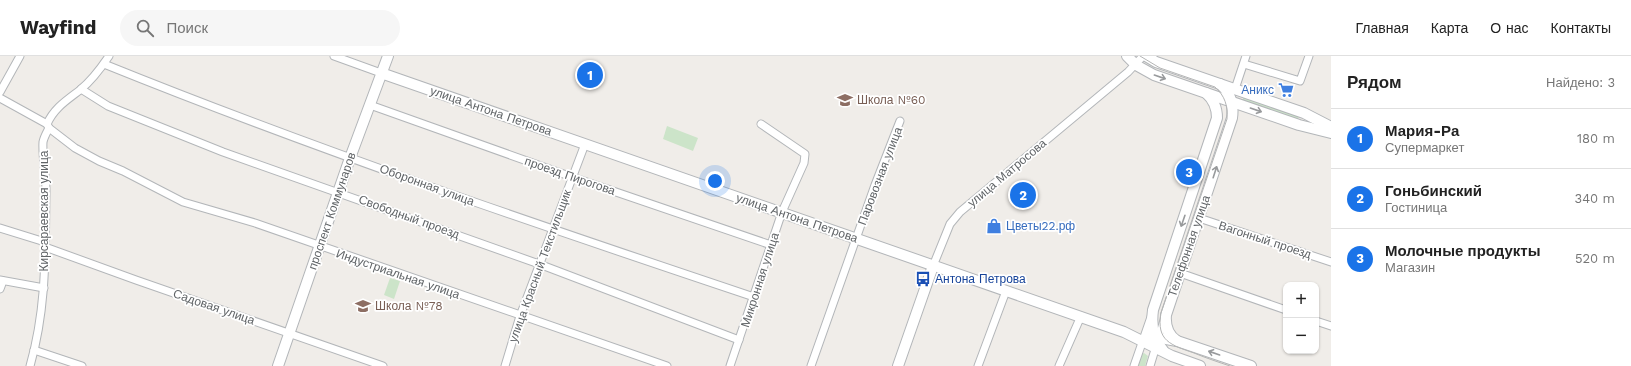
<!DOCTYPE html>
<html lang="ru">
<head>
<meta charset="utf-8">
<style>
	:root { --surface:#fff; --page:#f6f6f6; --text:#222; --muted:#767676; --line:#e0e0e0; --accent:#1a73e8 }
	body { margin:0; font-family:"Work Sans",sans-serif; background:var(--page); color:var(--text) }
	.controls { position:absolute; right:12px; bottom:12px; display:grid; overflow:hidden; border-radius:8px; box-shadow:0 1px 3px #0004 }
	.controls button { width:36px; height:36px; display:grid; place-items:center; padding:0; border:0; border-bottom:1px solid var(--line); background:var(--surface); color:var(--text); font:20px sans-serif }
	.you { position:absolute; left:715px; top:125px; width:14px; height:14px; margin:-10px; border:3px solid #fff; border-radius:50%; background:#1a73e8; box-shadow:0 0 0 6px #1a73e833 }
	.badge { display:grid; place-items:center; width:26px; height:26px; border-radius:50%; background:var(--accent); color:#fff; font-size:13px; font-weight:700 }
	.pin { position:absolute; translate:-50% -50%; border:2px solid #fff; box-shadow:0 1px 4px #0006 }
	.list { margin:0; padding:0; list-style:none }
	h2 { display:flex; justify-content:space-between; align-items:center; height:52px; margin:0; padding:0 16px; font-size:17px }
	h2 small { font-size:13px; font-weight:400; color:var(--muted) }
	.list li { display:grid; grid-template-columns:26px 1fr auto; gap:12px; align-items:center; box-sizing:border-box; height:60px; padding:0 16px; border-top:1px solid var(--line) }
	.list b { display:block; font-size:15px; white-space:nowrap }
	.list p { margin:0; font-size:13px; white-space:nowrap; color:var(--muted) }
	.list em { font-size:13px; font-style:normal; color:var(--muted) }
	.icon { flex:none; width:22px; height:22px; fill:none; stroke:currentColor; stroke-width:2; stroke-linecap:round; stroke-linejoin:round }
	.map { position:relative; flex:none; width:1331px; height:310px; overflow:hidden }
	header { display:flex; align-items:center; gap:24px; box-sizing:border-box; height:56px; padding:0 20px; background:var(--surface); border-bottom:1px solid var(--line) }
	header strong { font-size:19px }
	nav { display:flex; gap:22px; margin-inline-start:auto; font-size:14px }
	.search { width:280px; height:36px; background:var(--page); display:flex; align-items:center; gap:10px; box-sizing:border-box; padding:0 14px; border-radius:22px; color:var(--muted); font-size:15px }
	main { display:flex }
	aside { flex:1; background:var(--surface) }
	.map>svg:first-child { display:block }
	.green { fill:#cce4c9 }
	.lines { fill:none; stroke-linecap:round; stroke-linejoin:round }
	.street-casing { stroke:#b3b6b9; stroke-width:9 }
	.secondary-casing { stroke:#b3b6b9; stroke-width:12 }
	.street { stroke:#fff; stroke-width:7 }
	.secondary { stroke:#fff; stroke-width:10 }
	.tram { stroke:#b4b5b5; stroke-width:1 }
	.oneway { stroke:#989a9c }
	.labels { text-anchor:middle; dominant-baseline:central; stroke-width:3.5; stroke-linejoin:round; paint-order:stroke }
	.shop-label { font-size:12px; fill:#366cbe; stroke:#fff; text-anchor:end }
	.education-label { font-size:12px; fill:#785e54; stroke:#fff; text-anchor:start }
	.street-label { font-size:12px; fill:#606467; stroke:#fff }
	.transit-label { font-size:12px; fill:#164399; stroke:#fff; text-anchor:start }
</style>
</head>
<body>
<header>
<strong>Wayfind</strong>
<div class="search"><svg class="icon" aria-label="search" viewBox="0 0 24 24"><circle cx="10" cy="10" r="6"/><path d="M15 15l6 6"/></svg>Поиск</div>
<nav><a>Главная</a><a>Карта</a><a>О нас</a><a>Контакты</a></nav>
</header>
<main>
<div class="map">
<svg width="1331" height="310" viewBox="0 0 1331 310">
	<rect width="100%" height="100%" fill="#f0ede9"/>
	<g class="green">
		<polygon points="1244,40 1299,59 1298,64 1242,45"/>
		<polygon points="667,70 698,82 693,95 663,83"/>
		<polygon points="390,222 400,225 394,243 384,239"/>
		<polygon points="1144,297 1148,300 1145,310 1138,310 1142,298"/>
	</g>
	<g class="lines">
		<defs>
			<g id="street">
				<polyline points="334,0 381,17"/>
				<path d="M 104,8 C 317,94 536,168 754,241"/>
				<polyline points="1244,8 1300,25 1309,0"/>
				<polyline points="81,33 108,50 223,96 539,208 739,284"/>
				<polyline points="1235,33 1246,0"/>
				<polyline points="0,36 20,0"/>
				<polyline points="0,42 47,68"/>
				<polyline points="370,49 572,121 771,189"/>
				<polyline points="49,72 75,92 99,105 123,115 183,146 255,167 667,310"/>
				<polyline points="1199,162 1331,206"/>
				<polyline points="0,172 45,186"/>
				<polyline points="45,191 136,224 383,310"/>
				<polyline points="933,210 950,168 960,156 1128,16 1143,0"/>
				<polyline points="1180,217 1286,254"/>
				<polyline points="0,224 44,232"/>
				<polyline points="0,233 3,225"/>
				<polyline points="1316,265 1331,270"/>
				<polyline points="34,294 82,310"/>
				<path d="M 30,310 C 47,251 45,195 46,135 C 46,120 42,100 43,86 C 44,81 47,76 49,72 L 47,68 C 54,52 67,44 80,34 C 91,25 101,12 109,0"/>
				<polyline points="505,310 520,260 585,88"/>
				<polyline points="730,310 782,156 804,107 805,98 761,68"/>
				<polyline points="811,310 875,129 900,65"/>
				<polyline points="978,310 1006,235"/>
				<polyline points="1059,310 1081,260"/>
				<polyline points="1134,310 1151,261"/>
				<polyline points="1150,310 1164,264"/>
			</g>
			<g id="secondary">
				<polyline points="1127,0 1136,9 1154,19 1299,69 1331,77"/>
				<polyline points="1146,0 1156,6 1304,57 1331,71"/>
				<polyline points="381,17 1124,276 1172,300 1200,310"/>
				<polyline points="1150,280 1177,285 1251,310"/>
				<path d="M 1177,285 C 1168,279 1165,270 1166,259 L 1232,62 C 1234,48 1231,37 1220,28"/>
				<path d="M 1163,294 C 1153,283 1151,269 1153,254 L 1217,62 C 1217,52 1214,44 1206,37"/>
				<polyline points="278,310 350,102 388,0"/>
				<polyline points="898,310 933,210"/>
			</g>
		</defs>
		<use href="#street" class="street-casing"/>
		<use href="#secondary" class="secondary-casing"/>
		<use href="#street" class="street"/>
		<use href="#secondary" class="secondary"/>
		<path class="tram" d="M 1140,0 L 1160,12 L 1215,31 C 1225,40 1228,50 1227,63 L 1161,257 C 1156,285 1171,289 1194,297 C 1206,302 1218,306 1230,310"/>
	</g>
	<defs><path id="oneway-shaft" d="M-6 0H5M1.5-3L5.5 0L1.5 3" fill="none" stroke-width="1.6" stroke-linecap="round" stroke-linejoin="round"/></defs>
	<g class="oneway">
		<use href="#oneway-shaft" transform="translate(1160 21) rotate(19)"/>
		<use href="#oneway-shaft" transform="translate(1256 54) rotate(19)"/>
		<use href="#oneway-shaft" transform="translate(1215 116) rotate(-72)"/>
		<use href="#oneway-shaft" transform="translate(1183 165) rotate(109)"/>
		<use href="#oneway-shaft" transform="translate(1214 297) rotate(-161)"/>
	</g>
	<defs>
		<symbol id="supermarket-bare" viewBox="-9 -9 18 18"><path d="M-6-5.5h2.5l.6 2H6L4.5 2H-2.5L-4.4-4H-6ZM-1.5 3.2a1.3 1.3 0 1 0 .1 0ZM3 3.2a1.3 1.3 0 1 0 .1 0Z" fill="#3f7fe0" stroke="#fff" stroke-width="2.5" paint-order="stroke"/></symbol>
		<symbol id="school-bare" viewBox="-9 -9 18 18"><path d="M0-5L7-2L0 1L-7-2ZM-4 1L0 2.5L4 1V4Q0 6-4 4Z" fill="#8d6e63" stroke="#fff" stroke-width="2.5" paint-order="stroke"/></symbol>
		<symbol id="shop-bare" viewBox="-9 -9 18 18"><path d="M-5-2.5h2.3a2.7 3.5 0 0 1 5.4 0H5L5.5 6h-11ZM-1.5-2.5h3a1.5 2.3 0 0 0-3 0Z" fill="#3f7fe0" stroke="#fff" stroke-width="2.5" paint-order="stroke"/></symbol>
		<symbol id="bus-bare" viewBox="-9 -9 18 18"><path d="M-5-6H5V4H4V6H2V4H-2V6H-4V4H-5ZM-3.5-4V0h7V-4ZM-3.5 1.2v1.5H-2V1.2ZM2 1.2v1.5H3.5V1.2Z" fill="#1a4fb4" stroke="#fff" stroke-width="2.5" paint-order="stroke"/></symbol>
	</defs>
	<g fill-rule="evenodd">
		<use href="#supermarket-bare" x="1275" y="23" width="22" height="22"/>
		<use href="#school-bare" x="834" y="33" width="22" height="22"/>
		<use href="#shop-bare" x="983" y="159" width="22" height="22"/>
		<use href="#bus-bare" x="912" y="212" width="22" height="22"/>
		<use href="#school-bare" x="352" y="239" width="22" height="22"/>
	</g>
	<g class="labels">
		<g class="shop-label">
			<text x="1274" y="34">Аникс</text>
			<text x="1006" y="170" text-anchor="start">Цветы22.рф</text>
		</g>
		<g class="education-label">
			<text x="857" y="44">Школа №60</text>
			<text x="375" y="250">Школа №78</text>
		</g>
		<g class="street-label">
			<text transform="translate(491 55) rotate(19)">улица Антона Петрова</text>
			<text transform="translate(1007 117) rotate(-40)">улица Матросова</text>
			<text transform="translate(570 120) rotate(19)">проезд Пирогова</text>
			<text transform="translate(880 120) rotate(-69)">Паровозная улица</text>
			<text transform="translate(427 129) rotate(20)">Оборонная улица</text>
			<text transform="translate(44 155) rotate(-90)">Кирсараевская улица</text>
			<text transform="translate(332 155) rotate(-71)">проспект Коммунаров</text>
			<text transform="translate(409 161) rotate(20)">Свободный проезд</text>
			<text transform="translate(797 162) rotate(19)">улица Антона Петрова</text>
			<text transform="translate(1265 184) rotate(18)">Вагонный проезд</text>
			<text transform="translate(1189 190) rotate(-71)">Телефонная улица</text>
			<text transform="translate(540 210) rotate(-70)">улица Красный Текстильщик</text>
			<text transform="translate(398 218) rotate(19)">Индустриальная улица</text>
			<text transform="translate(760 224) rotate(-72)">Микронная улица</text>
			<text transform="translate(214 251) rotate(19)">Садовая улица</text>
		</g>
		<g class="transit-label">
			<text x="935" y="223">Антона Петрова</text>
		</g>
	</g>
</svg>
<div class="controls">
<button>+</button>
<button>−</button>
</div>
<div class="you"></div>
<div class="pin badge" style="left:590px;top:19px">1</div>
<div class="pin badge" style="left:1023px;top:139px">2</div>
<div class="pin badge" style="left:1189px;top:116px">3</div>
</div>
<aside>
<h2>Рядом<small>Найдено: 3</small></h2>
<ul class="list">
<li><span class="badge">1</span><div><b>Мария-Ра</b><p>Супермаркет</p></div><em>180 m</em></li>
<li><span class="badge">2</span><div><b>Гоньбинский</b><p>Гостиница</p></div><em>340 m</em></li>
<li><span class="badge">3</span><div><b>Молочные продукты</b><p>Магазин</p></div><em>520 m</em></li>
</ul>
</aside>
</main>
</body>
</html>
